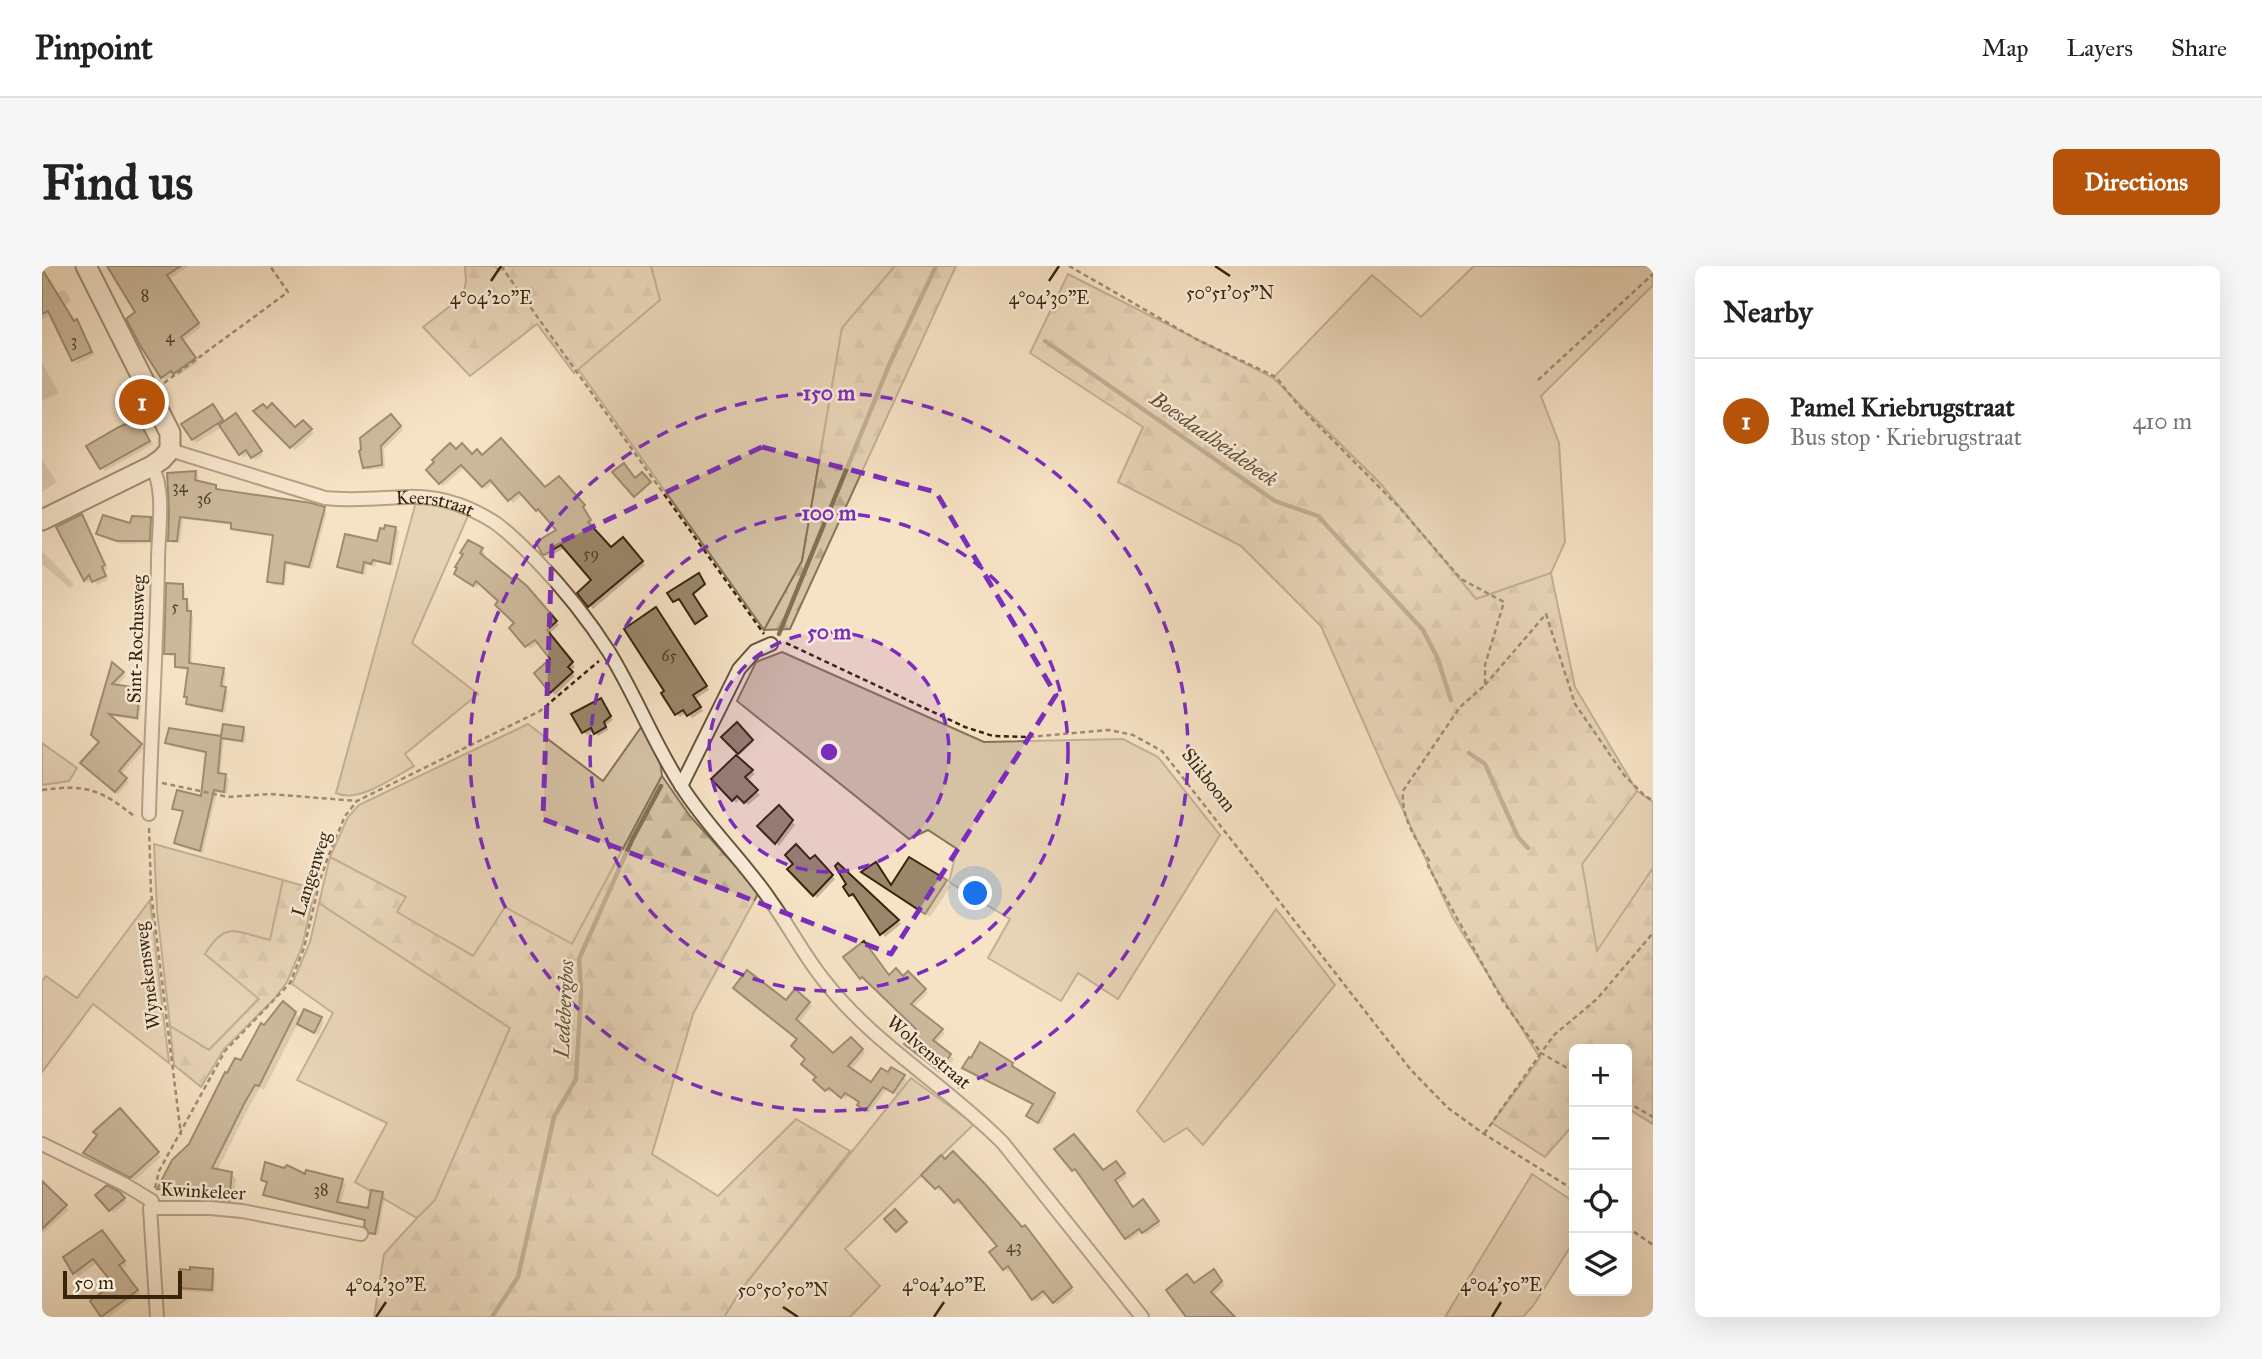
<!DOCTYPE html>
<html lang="en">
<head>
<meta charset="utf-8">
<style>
	:root { --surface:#fff; --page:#f6f6f6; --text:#222; --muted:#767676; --line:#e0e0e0; --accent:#b45309 }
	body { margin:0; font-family:"IM FELL Great Primer",serif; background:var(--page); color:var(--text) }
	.controls { position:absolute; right:21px; bottom:21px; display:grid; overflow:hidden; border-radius:10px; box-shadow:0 7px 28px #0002 }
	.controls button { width:63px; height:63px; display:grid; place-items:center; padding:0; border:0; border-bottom:2px solid var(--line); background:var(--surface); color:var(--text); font:35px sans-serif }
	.scale { position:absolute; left:21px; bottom:18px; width:119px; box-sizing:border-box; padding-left:7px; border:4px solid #36250a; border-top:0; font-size:19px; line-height:24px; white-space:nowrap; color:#36250a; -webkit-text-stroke:5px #f9ecd9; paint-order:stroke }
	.you { position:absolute; left:934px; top:628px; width:24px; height:24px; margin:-18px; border:5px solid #fff; border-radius:50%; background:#1a73e8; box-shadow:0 0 0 10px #1a73e833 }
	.badge { display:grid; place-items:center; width:46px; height:46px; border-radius:50%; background:var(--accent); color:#fff; font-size:23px; font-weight:700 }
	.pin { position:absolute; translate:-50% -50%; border:4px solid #fff; box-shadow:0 2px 7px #0006 }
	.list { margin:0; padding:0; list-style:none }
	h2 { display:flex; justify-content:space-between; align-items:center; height:91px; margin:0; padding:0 28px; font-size:30px }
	h2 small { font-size:23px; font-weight:400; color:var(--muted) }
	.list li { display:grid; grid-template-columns:46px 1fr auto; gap:21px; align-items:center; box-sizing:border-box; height:126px; padding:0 28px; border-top:2px solid var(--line) }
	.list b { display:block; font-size:26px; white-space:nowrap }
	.list p { margin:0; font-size:23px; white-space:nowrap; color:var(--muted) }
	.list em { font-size:23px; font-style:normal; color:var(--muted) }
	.icon { flex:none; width:38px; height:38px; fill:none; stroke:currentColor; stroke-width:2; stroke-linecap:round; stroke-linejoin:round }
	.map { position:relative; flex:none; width:1611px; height:1051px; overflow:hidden; border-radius:10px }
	header { display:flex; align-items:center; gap:42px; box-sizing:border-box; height:98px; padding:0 35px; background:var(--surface); border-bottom:2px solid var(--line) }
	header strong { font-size:33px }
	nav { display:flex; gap:38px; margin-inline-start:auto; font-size:24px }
	.intro { display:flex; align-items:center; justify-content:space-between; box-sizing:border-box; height:168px; padding:0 42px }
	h1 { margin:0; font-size:49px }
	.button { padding:18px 32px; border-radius:10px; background:var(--accent); color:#fff; font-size:24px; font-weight:700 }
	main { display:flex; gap:42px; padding:0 42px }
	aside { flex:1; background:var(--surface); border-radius:10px; box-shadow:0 7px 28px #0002 }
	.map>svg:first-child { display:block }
	.green { fill:#d5c2a5; stroke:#867458; stroke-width:2 }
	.forest { fill:url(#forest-firs); stroke:#867458; stroke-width:2 }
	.shadow { fill:#0003 }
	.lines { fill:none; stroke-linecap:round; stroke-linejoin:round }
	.stream { stroke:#827054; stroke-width:4.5 }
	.building { fill:#9a876b; stroke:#36250a; stroke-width:2 }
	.minor-casing { stroke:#665439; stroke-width:16 }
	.secondary-casing { stroke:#36250a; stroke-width:23 }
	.path { stroke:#36250a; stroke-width:2.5; stroke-dasharray:5 3.5; stroke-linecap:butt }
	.minor { stroke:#f9ecd9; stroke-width:12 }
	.secondary { stroke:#f9ecd9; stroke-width:19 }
	.marked { fill:none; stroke:#7b2cbf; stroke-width:5; stroke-dasharray:14 9; stroke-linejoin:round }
	.ticks { fill:none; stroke:#36250a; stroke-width:2.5 }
	.ring { fill:none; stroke:#7b2cbf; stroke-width:3.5; stroke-dasharray:12 9 }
	.labels { text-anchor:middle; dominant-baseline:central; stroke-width:5; stroke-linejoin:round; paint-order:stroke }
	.number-label { font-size:16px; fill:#4f3e22 }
	.street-label { font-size:19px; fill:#36250a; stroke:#f9ecd9 }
	.water-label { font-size:21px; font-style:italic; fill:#625135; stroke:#f9ecd9 }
	.ticks-label { font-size:18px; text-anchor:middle; fill:#36250a; stroke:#f9ecd9; stroke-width:5; stroke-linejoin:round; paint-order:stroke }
	.centre { fill:#7b2cbf; stroke:#f9ecd9; stroke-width:3.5 }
	.ring-label { font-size:21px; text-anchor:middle; font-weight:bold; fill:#7b2cbf; stroke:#f9ecd9; stroke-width:5; stroke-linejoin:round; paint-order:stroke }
</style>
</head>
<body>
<header>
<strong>Pinpoint</strong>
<nav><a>Map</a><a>Layers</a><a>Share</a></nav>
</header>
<div class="intro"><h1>Find us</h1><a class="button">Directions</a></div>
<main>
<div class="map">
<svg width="1611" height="1051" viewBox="0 0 1611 1051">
	<defs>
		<pattern id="forest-firs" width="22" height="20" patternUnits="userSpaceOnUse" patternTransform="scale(1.75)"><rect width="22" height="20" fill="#d5c2a5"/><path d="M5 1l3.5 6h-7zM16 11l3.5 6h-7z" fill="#b7a78d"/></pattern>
	</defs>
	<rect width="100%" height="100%" fill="#f6e2c5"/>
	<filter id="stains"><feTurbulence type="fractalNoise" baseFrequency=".00286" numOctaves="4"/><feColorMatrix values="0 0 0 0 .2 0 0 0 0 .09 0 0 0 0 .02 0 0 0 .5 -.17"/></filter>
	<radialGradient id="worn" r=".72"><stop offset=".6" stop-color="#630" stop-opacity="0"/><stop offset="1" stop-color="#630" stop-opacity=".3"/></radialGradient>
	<g class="green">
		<polygon points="609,0 853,0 800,62 760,295 722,364 536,103 618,34"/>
		<polygon points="1432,0 1611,0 1611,19 1499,130 1517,177 1523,276 1509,307 1434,333 1338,217 1231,112 1330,9 1379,51"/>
		<path d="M 374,236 L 404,240 L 426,250 L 370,377 L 436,428 L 363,488 L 372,500 C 352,511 316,538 294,527 Z"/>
		<polygon points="740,386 942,476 1081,473 1116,491 1178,569 1076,733 1036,707 1019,735 946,692 968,653 907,616 915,583 886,564 867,573 695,435 714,396"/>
		<polygon points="486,458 561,515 600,460 618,494 620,510 530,678 432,690 354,646 363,631 288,591 306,551 317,539"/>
		<polygon points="0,477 35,502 27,515 0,519"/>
		<polygon points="1595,525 1611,536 1611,602 1555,686 1540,598"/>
		<path d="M 112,578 L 241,614 L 228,674 C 194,666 184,654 163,688 L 217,732 L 167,784 L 128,760 L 115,644 Z"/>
		<polygon points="108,634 127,797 51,738 0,806 0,715 4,710 35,732"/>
		<polygon points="277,637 468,762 393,935 375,952 313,916 345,857 255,814 291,747 250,718 268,676"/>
		<polygon points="1234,643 1293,719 1161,879 1145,862 1122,876 1095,845"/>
		<polygon points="869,812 932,858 803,983 838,1020 808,1051 682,1051 701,1021"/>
		<polygon points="1490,908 1532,936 1532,975 1491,1040 1481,1051 1403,1051"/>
	</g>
	<g class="forest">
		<polygon points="423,0 453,0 457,5 463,0 609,0 618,34 532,107 495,58 428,110 381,61 421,30 424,15"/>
		<polygon points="853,0 914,0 748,363 722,364 760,295 800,62"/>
		<polygon points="1026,8 1231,112 1338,217 1434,333 1509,307 1533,421 1595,525 1540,598 1555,685 1611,602 1611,858 1585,842 1585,783 1532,783 1532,858 1503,891 1450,857 1498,792 1411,652 1343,505 1279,360 1199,280 1076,216 1101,161 988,87"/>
		<polygon points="620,510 648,550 717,626 651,748 610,888 676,930 754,853 808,885 701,1021 682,1051 332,1051 342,988 375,952 393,934 468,762 277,637 288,591 364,631 355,646 431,690 463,641 530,678"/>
		<path d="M 241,614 L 273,623 L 260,681 L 245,716 L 232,733 L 182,783 L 159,821 L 132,799 L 128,760 L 167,784 L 217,733 L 163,688 C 185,653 194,667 228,674 Z"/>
	</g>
	<g class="shadow">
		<polygon points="67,0 147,0 127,13 159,61 141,75 156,96 136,110 133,107 124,114 120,111 95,47"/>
		<polygon points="0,5 15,28 21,24 25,27 29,35 22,40 32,56 38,59 50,84 31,93 9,48 0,54"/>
		<polygon points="51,87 52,89 35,98 33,96"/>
		<polygon points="0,97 17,127 0,135"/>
		<polygon points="174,144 183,157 197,152 221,189 213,194 208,187 201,191 180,161 154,177 151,173"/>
		<polygon points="214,145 253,164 264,159 272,167 253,184"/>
		<polygon points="348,150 361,164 342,183 343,202 326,204 323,201"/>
		<polygon points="96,155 111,178 63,205 59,202"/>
		<polygon points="414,186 440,191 503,223 517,212 544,243 551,258 548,260 569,283 581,273 603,299 551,343 537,327 552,315 523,282 506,291 503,288 517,265 501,245 498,247 481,228 471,237 452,216 444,223 423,201 401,220 386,204"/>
		<polygon points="0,194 15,216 0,226"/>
		<polygon points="153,207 157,210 156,216 173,220 177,224 282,243 285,246 270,303 245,299 243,320 230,319 227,316 233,271 194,265 191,259 141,253 138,277 131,277 127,274"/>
		<polygon points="40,250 66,303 62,305 66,314 55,319 50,312 46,317 43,314 17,261"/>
		<polygon points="109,253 112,256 111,277 79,278 59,271 56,268"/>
		<polygon points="354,263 357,266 351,300 334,296 333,301 325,299 323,309 301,304 297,300 336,277"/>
		<polygon points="440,284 443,287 441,291 470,315 488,326 517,359 507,368 533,401 528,405 533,410 513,429 494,408 510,394 497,377 488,383 469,362 474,357 459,335 438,317 435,322 418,311"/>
		<polygon points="0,285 32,318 28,322 0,298"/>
		<polygon points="657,309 663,319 651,329 665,351 655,358 640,333 633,336 627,327"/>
		<polygon points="140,320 143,323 143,334 147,337 148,346 151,350 150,399 181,404 184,407 182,423 186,426 183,447 149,441 146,438 146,433 143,430 147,404 138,403 135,400 135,390 127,390 124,387"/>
		<polygon points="617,346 667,424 653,433 661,445 650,452 645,446 638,451 635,448 624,425"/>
		<polygon points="71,399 84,410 74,421 98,424 101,427 97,454 67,450 102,482 79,509 87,516 76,528 40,497 59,476"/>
		<polygon points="559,434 571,454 564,459 566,464 556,470 552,465 545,469 541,466"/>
		<polygon points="695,459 711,476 698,488 682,471"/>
		<polygon points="182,460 201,463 204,466 203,477 182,474 178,509 187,513 185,528 175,526 161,587 137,580 134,577 143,547 132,542 160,532 166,488 128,480 125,477 129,464 180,473"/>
		<polygon points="694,491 713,508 705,515 718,529 706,539 699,532 694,537 672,513"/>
		<polygon points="737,542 753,559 737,580 718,560"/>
		<polygon points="773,591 793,613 775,632 748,604"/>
		<polygon points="867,593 909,620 888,651 826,610 850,620"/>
		<polygon points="796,599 859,658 843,671 815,630 812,632 809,629 806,618"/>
		<polygon points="804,691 847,711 862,712 866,708 886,727 871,742 903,767 893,778 912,793 901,807 868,781 876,763 825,713 823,715"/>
		<polygon points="744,737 766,737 770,740 756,758 791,789 809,773 823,787 809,804 830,819 847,809 850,803 862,811 865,814 855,829 845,823 827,847 820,842 818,836 807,829 803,833 791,824 788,827 774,814 776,811 765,793"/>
		<polygon points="253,747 259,753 279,753 282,756 276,769 256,757 222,824 218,822 207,841 175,905 189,908 194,913 191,939 171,937 166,933 166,929 121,927 117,923 148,879 222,761"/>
		<polygon points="970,798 974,801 972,803 1015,831 999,859 989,853 992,839 923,802"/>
		<polygon points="78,844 119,891 93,914 44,887"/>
		<polygon points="1015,883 1061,906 1077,900 1085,911 1075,918 1091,942 1104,939 1119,959 1104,969 1101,965 1087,975 1037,905 1035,907"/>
		<polygon points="882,909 986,964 1032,1025 1015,1039 1005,1028 994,1036 970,1003 966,1006 949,987 957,980 921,935 916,939 902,922 898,926"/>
		<polygon points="265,911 300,915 304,918 298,939 327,944 340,928 343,931 336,970 329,966 325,956 226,931 223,928 226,918 221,914"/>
		<polygon points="0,918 27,944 0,968"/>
		<polygon points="77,927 85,936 72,947 56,930"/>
		<polygon points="63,970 85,999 79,1004 98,1028 67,1051 62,1051 50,1035 73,1019 56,996 36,1011 23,992"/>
		<polygon points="170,1004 173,1008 172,1027 142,1025 139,1022"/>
		<polygon points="1175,1009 1183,1019 1171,1030 1190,1051 1146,1051 1152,1019"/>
	</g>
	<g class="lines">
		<g class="stream">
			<polyline points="1003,75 1233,235 1276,250 1381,364 1395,391 1409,434"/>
			<polyline points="737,368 848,97 894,0"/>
			<polyline points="1427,487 1443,498 1476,571 1486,582"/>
			<polyline points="450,1051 476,1011 512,851 534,813 539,727 537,693 590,574 619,520"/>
		</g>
	</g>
	<g class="building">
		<polygon points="65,0 139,0 125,9 157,57 139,71 154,92 131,108 129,105 119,112 99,81 84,53 93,46"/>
		<polygon points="0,3 32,55 35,53 50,86 30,95 6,45 0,48"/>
		<polygon points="230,137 253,161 261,154 270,163 248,182 211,145 221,138 225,142"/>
		<polygon points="171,138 181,154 150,174 139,158"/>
		<polygon points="194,147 220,185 209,192 204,184 197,189 177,159"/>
		<polygon points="349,148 359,160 339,180 340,199 321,202 317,185 319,184 318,172"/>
		<polygon points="96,153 108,175 58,203 44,180 77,161"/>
		<polygon points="459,172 503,221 517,210 543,239 541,241 549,254 546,256 569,281 581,271 601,295 546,341 535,327 549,314 519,279 502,289 500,288 494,276 514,264 496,243 494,245 477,226 466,235 448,214 440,221 419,199 397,218 384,204 392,196 390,194 408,177 414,183 420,177 430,188 435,183 440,189"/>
		<polygon points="582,197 593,212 600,206 609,216 592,231 570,206"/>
		<polygon points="154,205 153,214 174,219 174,223 269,237 283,241 267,301 243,296 241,318 225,316 231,269 189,263 189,257 138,251 135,275 126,275 127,246 125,207"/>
		<polygon points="40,248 63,299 60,301 64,310 50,316 47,309 42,315 14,261"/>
		<polygon points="61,249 88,257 90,250 109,251 108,275 75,275 54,268"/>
		<polygon points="343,259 354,261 348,298 331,294 329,298 322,296 320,307 295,301 303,268 335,275 338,262 342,263"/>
		<polygon points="426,274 441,282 438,287 470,313 473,310 485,320 515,355 505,364 531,396 526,401 531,406 508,427 492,407 508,393 493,374 483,381 467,362 472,357 453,339 456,335 434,315 431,320 412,308 415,302 413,301 421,288 418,287"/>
		<polygon points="657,307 663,318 651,328 665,350 653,358 637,333 631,336 625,327"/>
		<polygon points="124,317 141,318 141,333 145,333 145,345 149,345 147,397 182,402 179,420 184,421 180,445 144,438 145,431 142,431 146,402 133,401 133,388 122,388"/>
		<polygon points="614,341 665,420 651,429 659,441 645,450 641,444 633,449 619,427 622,425 582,363"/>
		<polygon points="70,396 82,406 70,418 98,422 95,452 67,448 100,478 77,505 85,512 73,526 38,497 57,476 49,469"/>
		<polygon points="559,432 569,450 562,456 564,461 552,468 549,462 540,467 529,448"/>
		<polygon points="695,456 711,474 696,488 679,471"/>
		<polygon points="181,458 202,461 200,475 179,472 176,507 184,508 182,526 172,524 158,585 132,577 141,545 130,543 135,524 159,530 164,486 123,477 127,462 179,470"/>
		<polygon points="694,489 711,504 703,511 716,524 702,537 695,530 690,535 669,513"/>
		<polygon points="737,539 751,554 733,578 715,560"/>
		<polygon points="754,578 768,593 773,589 791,609 771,630 745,603 751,598 743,589"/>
		<polygon points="867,591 905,614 883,648 819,606 834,596 849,619"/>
		<polygon points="796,597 857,654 838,669 811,628 807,630 801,621 804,618 793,600"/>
		<polygon points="822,675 847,709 854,702 861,710 866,705 884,723 869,738 901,763 891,774 909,788 897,805 862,778 874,763 820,711 818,713 801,691"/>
		<polygon points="705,704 744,734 753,723 768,736 754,753 791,787 809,771 821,783 806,800 829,816 839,802 846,806 849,801 863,809 851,827 841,821 823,845 815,839 817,836 803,827 799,832 787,822 783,825 771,814 774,811 759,798 763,793 749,780 755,773 691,722"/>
		<polygon points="241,735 254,746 217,820 213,819 203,836 170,902 190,906 187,935 164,933 165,925 115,923 130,894 147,878 183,806 185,807 193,792 199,794 219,757 222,759"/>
		<polygon points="262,743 280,751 272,767 255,758"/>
		<polygon points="938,776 971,797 970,800 1013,827 996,857 984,850 991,838 920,802 927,791 929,792"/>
		<polygon points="78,842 117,886 88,912 41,887 55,869 51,866"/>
		<polygon points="1032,868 1061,904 1074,895 1083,907 1073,914 1091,941 1101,933 1117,955 1100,967 1097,963 1083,973 1033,903 1030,905 1012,883"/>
		<polygon points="911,885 944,919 980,961 983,959 1030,1021 1011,1037 1001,1025 990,1034 966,1000 961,1004 947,986 955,980 916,933 912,937 897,920 893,923 879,909 899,889 903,893"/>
		<polygon points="223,896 242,902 245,899 263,908 264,904 301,913 295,936 326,942 329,924 341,926 333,968 327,967 322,960 323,954 221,929 225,916 219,914"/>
		<polygon points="0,915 25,939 0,963"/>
		<polygon points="65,919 78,926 83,932 67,945 53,929"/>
		<polygon points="853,943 865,956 854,966 842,953"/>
		<polygon points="60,964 83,995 77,999 96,1024 59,1051 48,1035 71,1018 51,993 31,1008 21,991"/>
		<polygon points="148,1001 171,1003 170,1024 137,1022 138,1003 148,1004"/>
		<polygon points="1172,1003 1180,1015 1169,1026 1193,1051 1144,1051 1124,1024 1145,1008 1152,1017"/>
	</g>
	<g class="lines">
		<defs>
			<g id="minor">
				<path id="s1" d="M 128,184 L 283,232 C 352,239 385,214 452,256 C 468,267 481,281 495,295 C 522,323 546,353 567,386 C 594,430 612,478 640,521 C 666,562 701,594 728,634 C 747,660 761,688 781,713 C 831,778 904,819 961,877 L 1100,1051"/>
				<polyline points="639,520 697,403 713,385 729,378"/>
				<path d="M 107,548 C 109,464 115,380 116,295 C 116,266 124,226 110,200"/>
				<polyline points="0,878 82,918 110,935"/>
				<polyline points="115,1051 108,942 168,942 200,945 319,968"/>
			</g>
			<polyline id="secondary" points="0,254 110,200 120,193 128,184 128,167 44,0"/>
		</defs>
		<use href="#minor" class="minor-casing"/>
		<use href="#secondary" class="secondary-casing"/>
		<g class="path">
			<polyline points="459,0 722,368"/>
			<path d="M 1027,0 L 1154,73 L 1234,111 L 1256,139 L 1357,241 L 1419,313 L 1462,336 L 1443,399 L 1443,419 L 1418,441 L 1361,525 C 1359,553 1374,573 1388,596 L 1386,600 L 1462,737 L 1499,787 L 1442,868"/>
			<polyline points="1496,114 1611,8"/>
			<polyline points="122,117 246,26 228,0"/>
			<polyline points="744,377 923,461 951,470 986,471 1067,464 1091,469 1120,485 1369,804 1406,842 1442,868 1532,924"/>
			<polyline points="1443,419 1504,348 1533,438 1582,509 1602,529 1611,535"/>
			<polyline points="120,517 186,531 228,528 315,535"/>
			<path d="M 0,524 C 43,518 59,523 93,551"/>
			<polyline points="107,562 109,626 139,869"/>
			<polyline points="1532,806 1499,787 1512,769 1555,733 1611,667"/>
			<polyline points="1585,836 1611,851"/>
			<polyline points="113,922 117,905 183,785 248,717 262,682 278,614 286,591 303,550 315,535 498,445 557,395"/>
			<polyline points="1585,961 1611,979"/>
		</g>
		<use href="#minor" class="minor"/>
		<use href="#secondary" class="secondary"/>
	</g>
	<path d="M0 0H1611V1051H0ZM 720,181 L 894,226 L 1014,429 L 849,688 L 501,553 L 510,280 Z" fill="#f6e2c5" fill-opacity=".55" fill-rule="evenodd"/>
	<path class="marked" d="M 720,181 L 894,226 L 1014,429 L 849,688 L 501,553 L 510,280 Z"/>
	<path class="ticks" d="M 1173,0 L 1188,10M 449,15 L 459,0M 1007,15 L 1017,0M 741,1041 L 756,1051M 334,1051 L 344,1036M 892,1051 L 902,1036M 1450,1051 L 1459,1036"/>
	<circle cx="787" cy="486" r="120" fill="#7b2cbf" fill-opacity=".12"/>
	<g class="ring">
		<circle cx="787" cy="486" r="120"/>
		<circle cx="787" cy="486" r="239"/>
		<circle cx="787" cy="486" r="359"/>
	</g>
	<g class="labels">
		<g class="number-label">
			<text x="103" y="29">8</text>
			<text x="128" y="70">4</text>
			<text x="32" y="74">3</text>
			<text x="138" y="220">34</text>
			<text x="162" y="232">36</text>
			<text x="549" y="287">59</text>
			<text x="133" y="340">5</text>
			<text x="627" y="389">65</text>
			<text x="279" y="923">38</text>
			<text x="972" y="980">43</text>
		</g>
		<g class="street-label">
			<text stroke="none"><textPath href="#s1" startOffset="273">Keerstraat</textPath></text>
			<text transform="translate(94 373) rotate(-88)">Sint-Rochusweg</text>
			<text transform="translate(1167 514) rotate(52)">Slikboom</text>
			<text transform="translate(269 608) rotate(-72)">Langenweg</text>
			<text transform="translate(105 710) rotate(-97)">Wynekensweg</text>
			<text transform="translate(887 786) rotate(40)">Wolvenstraat</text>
			<text transform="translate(161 925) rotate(3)">Kwinkeleer</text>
		</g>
		<g class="water-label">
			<text transform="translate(1172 173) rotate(35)">Boesdaalheidebeek</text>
			<text transform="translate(522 743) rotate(-87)">Ledebergbos</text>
		</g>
	</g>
	<g class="ticks-label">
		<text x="1188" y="33">50°51'05"N</text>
		<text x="449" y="38">4°04'20"E</text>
		<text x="1007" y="38">4°04'30"E</text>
		<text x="344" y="1025">4°04'30"E</text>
		<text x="902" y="1025">4°04'40"E</text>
		<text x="1459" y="1025">4°04'50"E</text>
		<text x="741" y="1030">50°50'50"N</text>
	</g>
	<circle cx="787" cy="486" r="10" class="centre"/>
	<g class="ring-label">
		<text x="787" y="134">150 m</text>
		<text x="787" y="254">100 m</text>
		<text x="787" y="373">50 m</text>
	</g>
	<rect width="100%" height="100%" filter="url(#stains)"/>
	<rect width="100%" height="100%" fill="url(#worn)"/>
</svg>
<div class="controls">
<button>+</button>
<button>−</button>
<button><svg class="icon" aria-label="locate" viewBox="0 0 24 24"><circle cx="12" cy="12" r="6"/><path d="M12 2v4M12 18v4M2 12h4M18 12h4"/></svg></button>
<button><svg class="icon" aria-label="layers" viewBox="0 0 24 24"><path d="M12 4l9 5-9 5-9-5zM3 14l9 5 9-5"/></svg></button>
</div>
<div class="scale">50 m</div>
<div class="you"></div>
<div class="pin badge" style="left:100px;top:136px">1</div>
</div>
<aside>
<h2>Nearby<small></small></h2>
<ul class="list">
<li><span class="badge">1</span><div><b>Pamel Kriebrugstraat</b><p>Bus stop · Kriebrugstraat</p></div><em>410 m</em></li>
</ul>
</aside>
</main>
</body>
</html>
